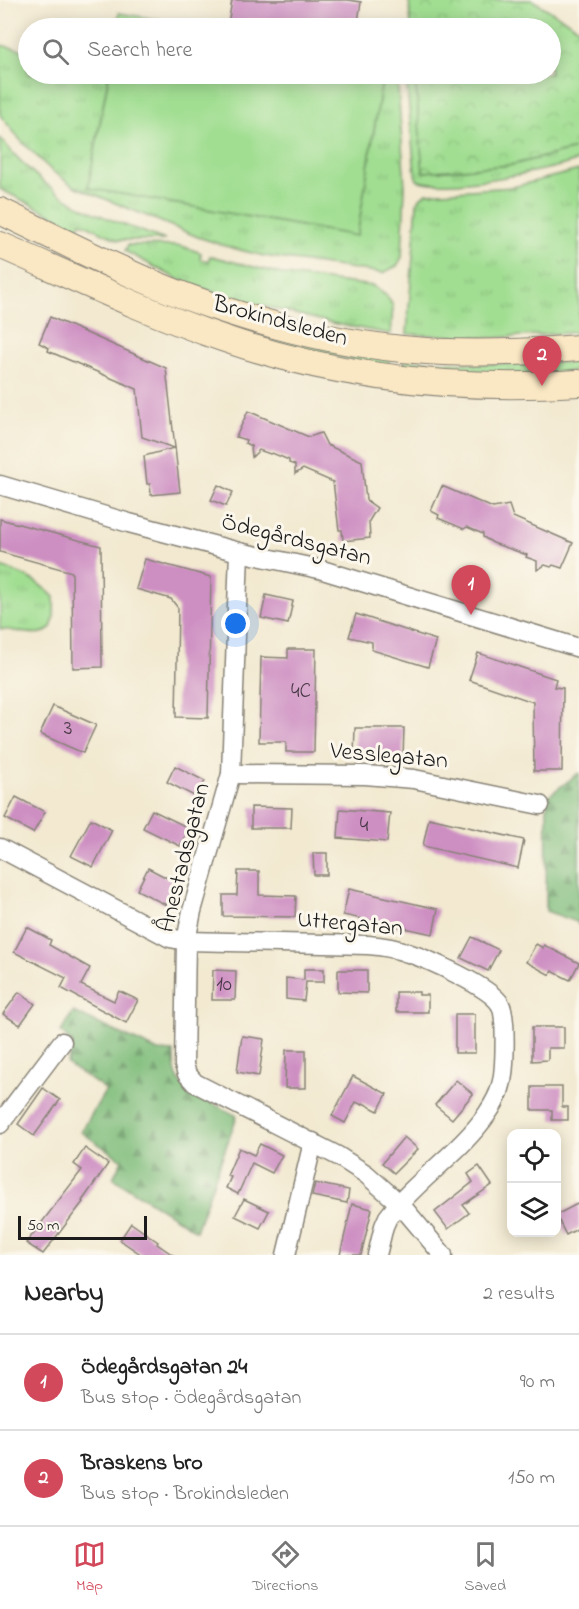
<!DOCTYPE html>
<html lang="en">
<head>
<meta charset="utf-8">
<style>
	:root { --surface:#fff; --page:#f2f2f2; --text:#222; --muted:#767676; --line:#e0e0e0; --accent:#d1495b }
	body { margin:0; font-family:"Indie Flower",sans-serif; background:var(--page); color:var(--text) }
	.controls { position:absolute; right:18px; bottom:18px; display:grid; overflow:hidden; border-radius:12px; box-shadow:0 3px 15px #0003 }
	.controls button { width:54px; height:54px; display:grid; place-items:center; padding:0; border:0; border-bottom:2px solid var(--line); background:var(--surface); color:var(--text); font:30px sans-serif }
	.scale { position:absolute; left:18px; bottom:15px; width:129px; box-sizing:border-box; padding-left:6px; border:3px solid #1c1c1c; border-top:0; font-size:16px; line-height:21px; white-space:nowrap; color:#1c1c1c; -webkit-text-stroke:4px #fbf7ec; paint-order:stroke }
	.you { position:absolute; left:236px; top:624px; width:21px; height:21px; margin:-15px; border:4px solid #fff; border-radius:50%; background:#1a73e8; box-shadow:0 0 0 9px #1a73e833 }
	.badge { display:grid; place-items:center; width:39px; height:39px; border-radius:50%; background:var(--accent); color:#fff; font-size:20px; font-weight:700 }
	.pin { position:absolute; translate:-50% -50px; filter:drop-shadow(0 2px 3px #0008) }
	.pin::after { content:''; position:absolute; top:32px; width:21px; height:18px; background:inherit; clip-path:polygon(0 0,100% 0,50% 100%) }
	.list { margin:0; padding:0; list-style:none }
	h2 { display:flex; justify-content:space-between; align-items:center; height:78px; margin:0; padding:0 24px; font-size:26px }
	h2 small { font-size:20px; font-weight:400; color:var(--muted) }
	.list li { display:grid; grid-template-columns:39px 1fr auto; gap:18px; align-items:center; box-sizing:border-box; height:96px; padding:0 24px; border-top:2px solid var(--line) }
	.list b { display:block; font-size:22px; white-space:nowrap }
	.list p { margin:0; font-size:20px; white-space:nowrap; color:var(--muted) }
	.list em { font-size:20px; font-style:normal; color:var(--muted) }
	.icon { flex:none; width:33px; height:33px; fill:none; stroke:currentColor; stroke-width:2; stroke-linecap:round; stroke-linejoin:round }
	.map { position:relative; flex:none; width:579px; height:1255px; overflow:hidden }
	.search { position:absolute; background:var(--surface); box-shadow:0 3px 15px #0003; left:18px; right:18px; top:18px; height:66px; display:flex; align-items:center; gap:15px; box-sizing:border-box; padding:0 21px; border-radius:33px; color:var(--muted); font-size:22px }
	.sheet { height:270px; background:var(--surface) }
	nav { display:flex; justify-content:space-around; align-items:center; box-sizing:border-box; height:84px; border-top:2px solid var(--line); background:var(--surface); font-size:16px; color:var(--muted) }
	nav a { display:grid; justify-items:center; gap:3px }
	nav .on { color:var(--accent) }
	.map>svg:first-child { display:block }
	.grass { fill:url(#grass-tufts); stroke:#5e7d57; stroke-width:1.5 }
	.forest { fill:url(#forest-firs); stroke:#4e6c4c; stroke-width:1.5 }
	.park { fill:url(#park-crowns); stroke:#5e7d57; stroke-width:1.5 }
	.pitch { fill:#a1de92; stroke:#5e7d57; stroke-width:1.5 }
	.building { fill:#cd8ec2 }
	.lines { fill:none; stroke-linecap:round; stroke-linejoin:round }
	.street-casing { stroke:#878276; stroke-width:21 }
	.secondary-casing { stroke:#878276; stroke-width:28 }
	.street { stroke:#fff; stroke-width:18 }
	.secondary { stroke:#fae7c3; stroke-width:26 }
	.labels { text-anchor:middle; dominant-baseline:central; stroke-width:6; stroke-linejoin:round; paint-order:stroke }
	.number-label { font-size:21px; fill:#483846 }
	.street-label { font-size:24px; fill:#1c1c1c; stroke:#fbf7ec }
</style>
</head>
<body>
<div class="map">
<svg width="579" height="1255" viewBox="0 0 579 1255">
	<defs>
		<pattern id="grass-tufts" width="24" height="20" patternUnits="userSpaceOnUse" patternTransform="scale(1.5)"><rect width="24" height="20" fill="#a1de92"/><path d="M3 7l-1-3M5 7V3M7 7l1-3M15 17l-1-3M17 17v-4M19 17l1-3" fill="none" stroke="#8abe7d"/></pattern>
		<pattern id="forest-firs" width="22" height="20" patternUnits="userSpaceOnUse" patternTransform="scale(1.5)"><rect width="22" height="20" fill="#80bd7c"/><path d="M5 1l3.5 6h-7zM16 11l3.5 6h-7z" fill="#689965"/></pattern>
		<pattern id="park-crowns" width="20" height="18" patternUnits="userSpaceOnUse" patternTransform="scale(1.5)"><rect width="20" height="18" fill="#a1de92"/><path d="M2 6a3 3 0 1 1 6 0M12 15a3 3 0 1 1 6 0" fill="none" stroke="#8abe7d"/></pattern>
	</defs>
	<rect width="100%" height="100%" fill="#fbf7ec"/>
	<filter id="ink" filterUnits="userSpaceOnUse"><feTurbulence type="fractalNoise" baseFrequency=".0167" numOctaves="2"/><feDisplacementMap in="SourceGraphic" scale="12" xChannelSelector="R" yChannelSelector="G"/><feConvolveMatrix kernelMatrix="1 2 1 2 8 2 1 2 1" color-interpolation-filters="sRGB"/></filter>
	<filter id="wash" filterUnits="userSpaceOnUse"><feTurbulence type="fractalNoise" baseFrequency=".008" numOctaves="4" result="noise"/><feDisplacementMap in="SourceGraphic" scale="24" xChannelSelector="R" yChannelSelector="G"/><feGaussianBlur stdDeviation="1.35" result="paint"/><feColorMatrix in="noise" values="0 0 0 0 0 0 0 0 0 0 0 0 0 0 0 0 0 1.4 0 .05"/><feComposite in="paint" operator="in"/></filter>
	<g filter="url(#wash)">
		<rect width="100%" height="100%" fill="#f2e9d0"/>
		<g class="grass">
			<polygon points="0,45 28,51 28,74 109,74 88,188 357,236 383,74 397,74 405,187 402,257 397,266 383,273 264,256 232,248 198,237 74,186 52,171 22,142 0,115"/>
			<path d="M 406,74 L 415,74 L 424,172 L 511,165 L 579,148 L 579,160 C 551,171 443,191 417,180 L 415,174 Z"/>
			<path d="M 0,138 C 17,159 35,177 58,193 C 89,214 129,226 165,240 L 118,240 L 81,222 L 78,228 L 0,189 Z"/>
			<polygon points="579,170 579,332 493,338 407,334 417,203 421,197 427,193 513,187"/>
			<polygon points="128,245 182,246 201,253 200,259 208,261 210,256 286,275 373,286 387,296 393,306 391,334 336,324 232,298 183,282 125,251"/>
			<polygon points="188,309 389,359 388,367 287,347 185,314"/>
			<polygon points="405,360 488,364 579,362 579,371 524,374 403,369"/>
			<path d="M 0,567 C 22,573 38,581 54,597 C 54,605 55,615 53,622 C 49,643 15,629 0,629 Z"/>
		</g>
		<g class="forest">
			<polygon points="579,773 579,925 577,922 546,911 547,797"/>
			<path d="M 73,1012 L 158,1051 L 174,1052 C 174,1061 174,1072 179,1080 C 189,1095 221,1107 237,1116 L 196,1231 L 113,1178 L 122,1160 L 81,1132 L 106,1090 L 67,1064 L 73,1044 L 61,1032 Z"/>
		</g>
		<polygon class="park" points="409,0 532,0 579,28 579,148 511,165 423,172 415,74 550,74 550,28 411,28"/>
		<g class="pitch">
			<polygon points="119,13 209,28 117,28"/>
			<polygon points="109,74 383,74 357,236 88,188"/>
		</g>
		<g id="blocks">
			<g class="building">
				<polygon points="232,0 348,0 361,2 357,28 251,28 228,25"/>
				<polygon points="50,317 166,368 180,492 151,495 150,484 147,484 144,456 174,448 142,437 137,389 48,351 49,348 39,343"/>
				<polygon points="248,411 309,437 321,433 327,445 362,461 366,500 377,508 369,521 370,538 343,541 342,530 339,530 333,482 303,469 295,474 295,465 289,463 289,460 272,453 270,454 259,450 252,457 251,446 245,443 246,440 236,437"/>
				<polygon points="218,485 233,492 226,506 211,500"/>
				<polygon points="442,486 493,508 509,505 513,517 573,543 562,568 553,565 551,567 545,565 537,570 537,561 526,557 527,555 493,543 483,537 483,534 467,527 464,529 438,518 439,515 431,511"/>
				<polygon points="0,519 101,546 102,667 73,668 72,572 0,552"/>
				<polygon points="145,559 211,577 208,718 176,717 178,608 171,599 136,589"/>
				<polygon points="266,595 293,601 288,624 261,618"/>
				<polygon points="356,614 436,640 428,667 372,650 372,642 349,637"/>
				<polygon points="288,649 316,649 314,752 286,752 286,742 259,742 261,657 288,658"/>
				<polygon points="478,653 556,679 554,687 563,688 562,771 534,771 533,702 469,680"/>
				<polygon points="53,706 96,725 83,753 40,734"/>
				<polygon points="355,728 404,728 403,757 354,756"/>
				<polygon points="175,766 205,781 196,797 167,782"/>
				<polygon points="16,797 45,812 33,833 5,818"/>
				<polygon points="251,807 292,808 291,828 251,828"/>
				<polygon points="340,809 390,813 387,842 338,838"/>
				<polygon points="152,810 189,828 180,846 143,828"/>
				<polygon points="429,818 524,840 518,868 423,846"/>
				<polygon points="91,819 112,830 93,867 71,856"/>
				<polygon points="313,853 327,853 327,875 314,875"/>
				<polygon points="148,868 177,883 166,905 137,890"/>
				<polygon points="238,871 259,871 259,895 296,896 295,917 223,916 223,895 237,895"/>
				<polygon points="349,889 438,909 433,934 343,915"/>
				<polygon points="27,927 51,940 49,945 90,968 81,985 114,1001 119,991 138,1000 126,1023 61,988 66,978 14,952"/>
				<polygon points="472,937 499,950 488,971 461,958"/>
				<polygon points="536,944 543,948 544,945 579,963 570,980 552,971 550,975 526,962"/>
				<polygon points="304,969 324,969 324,982 306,982 304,1001 286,999 286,978 304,980"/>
				<polygon points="213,970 236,971 235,1000 212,1000"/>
				<polygon points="338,970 367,970 367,993 338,992"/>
				<polygon points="19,992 35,1004 20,1025 3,1014"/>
				<polygon points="396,992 419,992 419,995 428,995 428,1012 396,1012"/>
				<rect x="455" y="1014" width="20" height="39"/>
				<polygon points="532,1027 564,1027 564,1048 548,1048 548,1060 532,1061"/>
				<polygon points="242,1036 264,1039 259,1076 237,1072"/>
				<polygon points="286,1050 306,1050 306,1088 285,1088"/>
				<polygon points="353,1076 387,1094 378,1111 363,1103 362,1105 356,1102 345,1123 332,1116"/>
				<polygon points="456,1080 473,1094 452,1119 435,1105"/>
				<polygon points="532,1087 562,1087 562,1107 568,1107 568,1120 552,1120 552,1110 532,1110"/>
				<polygon points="43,1088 60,1100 34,1136 18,1124"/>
				<polygon points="404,1137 418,1149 394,1173 382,1163"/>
				<polygon points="260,1144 282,1155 272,1173 252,1163 238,1194 226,1188 231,1177 227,1176 239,1148 254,1155"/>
				<polygon points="85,1148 108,1164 82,1201 83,1202 43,1254 26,1243 82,1170 74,1164"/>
				<polygon points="479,1166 492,1185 463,1205 469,1213 448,1229 435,1212 473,1182 468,1174"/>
				<polygon points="315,1183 349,1190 347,1203 312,1196"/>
				<polygon points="244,1199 269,1211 260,1228 235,1216"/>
				<polygon points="579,1203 579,1228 566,1235 556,1215"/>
				<polygon points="352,1204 372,1209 361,1255 340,1255"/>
				<polygon points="131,1223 158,1242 157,1244 173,1255 142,1255 120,1240"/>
			</g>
		</g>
	</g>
	<g filter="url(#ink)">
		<use href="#blocks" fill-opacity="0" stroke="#878276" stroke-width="1.5"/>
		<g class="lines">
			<defs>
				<g id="street">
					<polyline points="0,485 129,523 239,552 319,569 579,648"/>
					<polyline points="239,552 231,774 192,911 186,941 184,1065 187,1074 195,1083 338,1156 366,1174 400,1204 443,1255"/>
					<polyline points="231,774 365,775 414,779 540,805"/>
					<path d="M 0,848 L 170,938 L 186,941 L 368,945 C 382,946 395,948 408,953 C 428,959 490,987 500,1004 C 507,1015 505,1072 501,1085 C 499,1096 493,1105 487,1114 C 460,1153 417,1179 388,1217 L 384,1226 L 377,1255"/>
					<polyline points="0,1124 62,1042"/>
					<polyline points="286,1255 313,1142"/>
				</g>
				<g id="secondary">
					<path d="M 0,211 C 63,241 125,274 190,298 C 258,323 330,342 402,349 C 460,355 520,353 579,348"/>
					<path d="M 0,245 C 73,277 146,312 222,338 C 337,378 458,391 579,383"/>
				</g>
			</defs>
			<use href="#street" class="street-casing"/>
			<use href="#secondary" class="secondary-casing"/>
			<use href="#street" class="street"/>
			<use href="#secondary" class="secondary"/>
		</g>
	</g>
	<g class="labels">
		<g class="number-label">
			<text x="301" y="692">4C</text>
			<text x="68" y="729">3</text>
			<text x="364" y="826">4</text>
			<text x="224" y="985">10</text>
		</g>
		<g class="street-label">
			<text transform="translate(280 322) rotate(15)">Brokindsleden</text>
			<text transform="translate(296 541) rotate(14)">Ödegårdsgatan</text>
			<text transform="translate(389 757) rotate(5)">Vesslegatan</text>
			<text transform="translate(185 858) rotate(-76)">Ånestadsgatan</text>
			<text transform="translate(350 925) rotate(5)">Uttergatan</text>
		</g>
	</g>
</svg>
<div class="controls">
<button><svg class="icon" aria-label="locate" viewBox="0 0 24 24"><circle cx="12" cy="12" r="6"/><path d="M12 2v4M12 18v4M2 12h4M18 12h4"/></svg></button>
<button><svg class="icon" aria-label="layers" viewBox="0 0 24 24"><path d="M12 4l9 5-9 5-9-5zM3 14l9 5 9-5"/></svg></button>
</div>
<div class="scale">50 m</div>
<div class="you"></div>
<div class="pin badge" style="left:471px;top:615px">1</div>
<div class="pin badge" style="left:542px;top:386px">2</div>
<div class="search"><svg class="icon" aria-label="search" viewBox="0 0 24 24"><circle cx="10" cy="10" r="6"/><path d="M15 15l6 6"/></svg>Search here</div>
</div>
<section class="sheet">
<h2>Nearby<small>2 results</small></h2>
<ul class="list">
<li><span class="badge">1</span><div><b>Ödegårdsgatan 24</b><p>Bus stop · Ödegårdsgatan</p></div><em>90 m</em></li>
<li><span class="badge">2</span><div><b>Braskens bro</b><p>Bus stop · Brokindsleden</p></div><em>150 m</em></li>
</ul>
</section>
<nav>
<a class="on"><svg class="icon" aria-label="map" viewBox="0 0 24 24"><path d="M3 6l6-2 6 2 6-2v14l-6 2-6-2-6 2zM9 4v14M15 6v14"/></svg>Map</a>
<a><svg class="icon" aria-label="directions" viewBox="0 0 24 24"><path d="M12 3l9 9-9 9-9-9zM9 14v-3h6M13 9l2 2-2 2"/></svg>Directions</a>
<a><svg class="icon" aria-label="saved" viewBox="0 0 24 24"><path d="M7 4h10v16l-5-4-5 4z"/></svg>Saved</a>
</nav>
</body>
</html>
